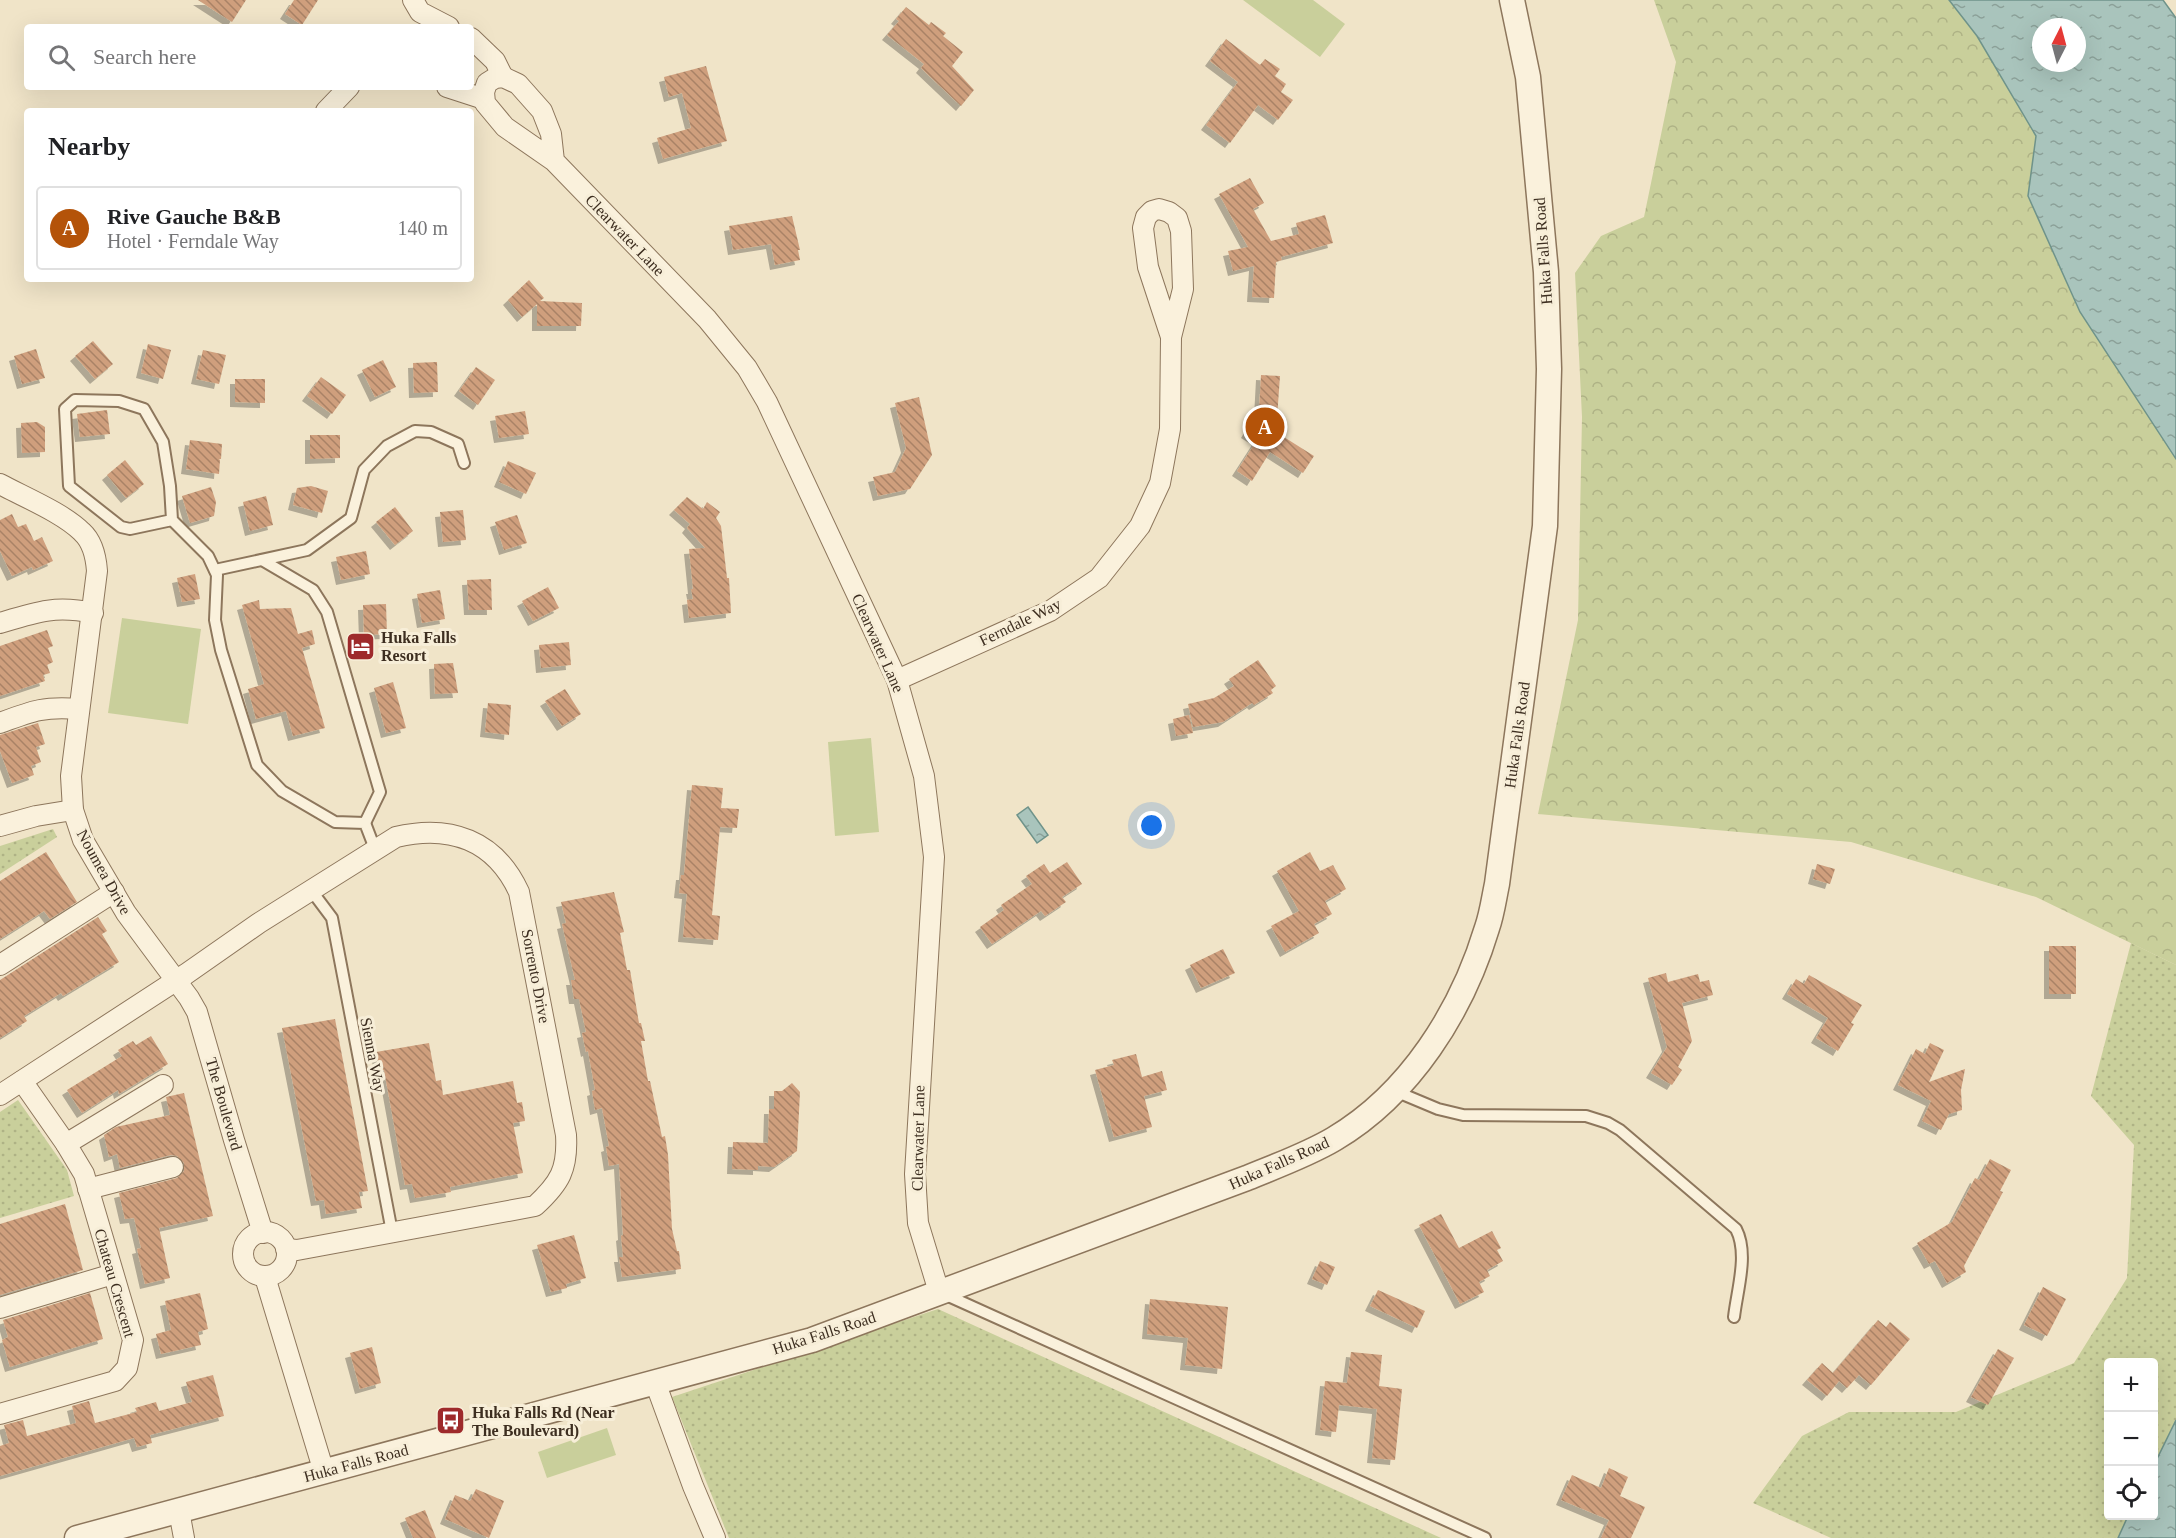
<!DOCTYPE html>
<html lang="en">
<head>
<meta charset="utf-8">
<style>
	:root { --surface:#fff; --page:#f6f6f6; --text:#202124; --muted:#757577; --line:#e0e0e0; --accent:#b45309 }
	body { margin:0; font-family:"Times New Roman",serif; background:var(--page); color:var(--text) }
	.controls { position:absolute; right:18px; bottom:18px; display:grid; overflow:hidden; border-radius:6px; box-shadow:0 6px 24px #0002 }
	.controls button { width:54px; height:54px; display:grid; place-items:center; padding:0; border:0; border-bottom:2px solid var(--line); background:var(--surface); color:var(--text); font:30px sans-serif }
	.compass { position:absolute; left:2032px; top:18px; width:54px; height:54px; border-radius:50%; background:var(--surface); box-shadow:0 6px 24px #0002; rotate:6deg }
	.you { position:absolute; left:1152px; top:826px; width:21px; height:21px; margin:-15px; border:4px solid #fff; border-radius:50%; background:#1a73e8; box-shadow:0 0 0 9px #1a73e833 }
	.badge { display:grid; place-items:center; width:39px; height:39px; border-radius:50%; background:var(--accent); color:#fff; font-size:20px; font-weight:700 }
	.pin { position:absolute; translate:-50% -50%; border:3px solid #fff; box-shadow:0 2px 6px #0006 }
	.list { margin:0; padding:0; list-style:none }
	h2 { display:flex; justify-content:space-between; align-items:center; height:78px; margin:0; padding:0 24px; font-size:26px }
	h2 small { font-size:20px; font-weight:400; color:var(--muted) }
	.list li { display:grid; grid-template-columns:39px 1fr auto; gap:18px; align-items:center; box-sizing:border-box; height:84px; margin:0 12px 12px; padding:0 12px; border:2px solid var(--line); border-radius:6px }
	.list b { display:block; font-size:22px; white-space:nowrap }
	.list p { margin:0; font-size:20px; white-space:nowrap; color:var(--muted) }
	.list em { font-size:20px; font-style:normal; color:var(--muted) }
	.icon { flex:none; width:33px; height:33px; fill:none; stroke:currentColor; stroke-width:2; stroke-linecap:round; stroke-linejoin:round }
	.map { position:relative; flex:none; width:2176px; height:1538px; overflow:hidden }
	.search { position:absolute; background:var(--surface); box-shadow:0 6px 24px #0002; left:24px; top:24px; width:450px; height:66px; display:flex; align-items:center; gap:15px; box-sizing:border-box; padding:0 21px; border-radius:6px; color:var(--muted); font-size:22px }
	.panel { position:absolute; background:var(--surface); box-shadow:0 6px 24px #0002; left:24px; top:108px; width:450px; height:174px; border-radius:6px }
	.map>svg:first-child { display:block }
	.grass { fill:url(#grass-dots) }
	.forest { fill:url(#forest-crowns) }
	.pitch { fill:#c9cf9b }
	.water { fill:url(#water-ripples); stroke:#6f938a; stroke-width:1.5; fill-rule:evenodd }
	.building { fill:url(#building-back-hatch); filter:url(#shadow) }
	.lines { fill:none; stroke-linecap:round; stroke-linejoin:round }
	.service-casing { stroke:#8d765c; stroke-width:14 }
	.minor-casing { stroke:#8d765c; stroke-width:22 }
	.tertiary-casing { stroke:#8d765c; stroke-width:27 }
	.service { stroke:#faf1dc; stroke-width:10 }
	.minor { stroke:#faf1dc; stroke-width:20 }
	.tertiary { stroke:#faf1dc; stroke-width:24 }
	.labels { text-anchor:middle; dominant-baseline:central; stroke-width:6; stroke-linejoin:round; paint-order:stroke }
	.street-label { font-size:16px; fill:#3d2e20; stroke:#f7eed8 }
	.poi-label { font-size:16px; font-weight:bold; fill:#3d2e20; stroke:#f7eed8; text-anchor:start }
</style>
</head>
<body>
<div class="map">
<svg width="2176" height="1538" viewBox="0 0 2176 1538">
	<defs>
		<pattern id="grass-dots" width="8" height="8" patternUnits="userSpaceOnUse" patternTransform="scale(1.5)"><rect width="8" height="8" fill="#c9cf9b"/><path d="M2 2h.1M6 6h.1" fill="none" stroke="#aeb285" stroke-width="1.8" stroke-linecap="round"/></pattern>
		<pattern id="forest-crowns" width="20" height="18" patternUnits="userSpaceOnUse" patternTransform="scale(1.5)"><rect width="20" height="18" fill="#c9cf9b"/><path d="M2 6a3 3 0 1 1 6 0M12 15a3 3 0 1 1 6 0" fill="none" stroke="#aeb285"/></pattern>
		<pattern id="water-ripples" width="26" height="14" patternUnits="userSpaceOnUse" patternTransform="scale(1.5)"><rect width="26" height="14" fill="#a9c4bc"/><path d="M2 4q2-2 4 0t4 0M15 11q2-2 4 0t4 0" fill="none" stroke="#8ba098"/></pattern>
		<pattern id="building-back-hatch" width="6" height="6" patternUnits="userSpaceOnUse" patternTransform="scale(1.5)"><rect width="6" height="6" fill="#cf9f7d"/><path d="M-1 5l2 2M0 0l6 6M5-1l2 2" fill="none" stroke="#a98266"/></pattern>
		<filter id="shadow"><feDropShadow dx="-5" dy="5" stdDeviation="0" flood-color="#0004"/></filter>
	</defs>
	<rect width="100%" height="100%" fill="#f0e4c8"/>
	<g class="grass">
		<polygon points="53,829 57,837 0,874 0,846"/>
		<polygon points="2131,943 2176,965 2176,1420 2154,1465 2154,1362 2108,1362 2108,1516 2128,1516 2118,1538 1831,1538 1753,1503 1802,1436 1849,1412 1956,1412 2074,1363 2127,1278 2134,1145 2091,1096"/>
		<polygon points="18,1100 67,1170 74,1196 0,1218 0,1112"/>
		<polygon points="938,1309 1441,1538 729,1538 672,1397"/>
	</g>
	<polygon class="forest" points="1654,0 1949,0 1977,36 2037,136 2028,196 2176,459 2176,965 2036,897 1851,842 1538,814 1578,620 1582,417 1575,273 1601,236 1644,217 1676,62"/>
	<g class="pitch">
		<polygon points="1243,0 1313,0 1345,24 1320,57"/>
		<polygon points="122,618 201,629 188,724 108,713"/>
		<polygon points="871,738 879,832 835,836 828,742"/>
		<polygon points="607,1428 616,1455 547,1478 538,1452"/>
	</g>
	<g class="water">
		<path d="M 1949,0 L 2163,0 L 2176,18 L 2176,459 L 2080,312 L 2028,196 L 2036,136 L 1977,36 ZM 2041,27 L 2077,27 L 2077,63 L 2041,63 Z"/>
		<polygon points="1028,807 1048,835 1037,843 1017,815"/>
		<polygon points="2176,1420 2176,1538 2118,1538 2128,1516 2154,1516 2154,1465"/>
	</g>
	<g class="building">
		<polygon points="198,0 246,0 232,22"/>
		<polygon points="294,0 318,0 302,25 285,14"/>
		<polygon points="906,7 929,25 931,22 946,33 943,36 963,52 952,66 974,90 961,106 921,68 924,64 887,35 899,21 896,19"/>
		<polygon points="1226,39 1260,65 1265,59 1280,69 1275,76 1286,84 1281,92 1293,100 1278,120 1258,105 1230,143 1206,125 1238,82 1210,61"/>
		<polygon points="706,66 727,141 663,159 657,138 691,128 682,93 669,97 664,77"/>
		<polygon points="1250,178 1264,203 1253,209 1271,241 1299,234 1296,223 1325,215 1333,243 1281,257 1282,260 1276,262 1274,298 1252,297 1254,266 1233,271 1228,251 1248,247 1219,194"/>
		<polygon points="792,216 800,250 798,250 800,260 775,265 771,244 733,250 729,226"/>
		<polygon points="529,280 544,298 540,301 582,303 581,326 537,326 537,304 522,317 508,300"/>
		<polygon points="93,341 113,364 95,379 75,356"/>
		<polygon points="148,344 171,350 163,379 141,373"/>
		<polygon points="36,349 45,378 22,384 14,356"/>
		<polygon points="203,350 226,355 219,384 196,379"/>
		<polygon points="383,360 396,387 375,397 362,370"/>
		<polygon points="437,362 438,392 414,393 413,363"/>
		<polygon points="476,367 495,380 478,405 459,391"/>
		<polygon points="1261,375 1280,376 1276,432 1314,456 1303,473 1270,452 1252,481 1237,471 1257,440 1246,433 1259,412"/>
		<polygon points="321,377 346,395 332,414 307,396"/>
		<polygon points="235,379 265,379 265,403 235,402"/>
		<polygon points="919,397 932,455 910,489 878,496 873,477 895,472 906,448 895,403"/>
		<polygon points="107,410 110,434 80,437 77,414"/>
		<polygon points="525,411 529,434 499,438 495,416"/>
		<polygon points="37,422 45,427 45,452 22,453 21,423"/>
		<polygon points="310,435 340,435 340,458 310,459"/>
		<polygon points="190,440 222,444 221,459 219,459 220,460 219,474 186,469"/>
		<polygon points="125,460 144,484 126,498 107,475"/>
		<polygon points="508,461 536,473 526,494 499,482"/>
		<polygon points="311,486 328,491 322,513 293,505 297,488"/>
		<polygon points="211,487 216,502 214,516 190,523 182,496"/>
		<polygon points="266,496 273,525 250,531 243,502"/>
		<polygon points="687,497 703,509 707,502 720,512 716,518 721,526 727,578 729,578 731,613 689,618 687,600 693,599 691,589 693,589 689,549 705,548 687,528 690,524 674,510"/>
		<polygon points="395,507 413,531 395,545 376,522"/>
		<polygon points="463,510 466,540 443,542 440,512"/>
		<polygon points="12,514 18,527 26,524 34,541 42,537 53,561 33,570 32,567 12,576 0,551 0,520"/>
		<polygon points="517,515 527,543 504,550 495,522"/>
		<polygon points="366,551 370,574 341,580 336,557"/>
		<polygon points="195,574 200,599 182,602 177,578"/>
		<polygon points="491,579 492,610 469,610 467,580"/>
		<polygon points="548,587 559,608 533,621 522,601"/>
		<polygon points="440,590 445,619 422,623 417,594"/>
		<polygon points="259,600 260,609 291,608 298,634 312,630 315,644 302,648 325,728 293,736 286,711 256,719 248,689 264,684 242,605"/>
		<polygon points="386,604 387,634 364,635 363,605"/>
		<polygon points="47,630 53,646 48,648 53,662 47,665 50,673 43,675 45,681 0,696 0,646"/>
		<polygon points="569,642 571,665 541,668 539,645"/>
		<polygon points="1258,660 1276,686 1271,690 1273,693 1254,705 1252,703 1223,722 1193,727 1188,704 1214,698 1234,686 1229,679"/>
		<polygon points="453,663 458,693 435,694 434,664"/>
		<polygon points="393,682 406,728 386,733 374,688"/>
		<polygon points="565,689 581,714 562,726 545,701"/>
		<polygon points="488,703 511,705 509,735 485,732"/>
		<polygon points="1189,715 1193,733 1176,736 1173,719"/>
		<polygon points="38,723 45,744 36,747 41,762 31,766 34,775 12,783 0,751 0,735"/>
		<polygon points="692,785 723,788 721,808 739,809 737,828 720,827 712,915 720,916 718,940 683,937 687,894 679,893 681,875 684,875"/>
		<polygon points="46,852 77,902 50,919 44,911 0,939 0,881"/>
		<polygon points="1310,852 1320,871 1333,865 1346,889 1325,901 1332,914 1314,924 1319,933 1285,952 1271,926 1299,911 1277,871"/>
		<polygon points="1067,862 1082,884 1062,897 1066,902 1045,916 1041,911 992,944 980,927 1004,910 1001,905 1032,884 1026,876 1044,864 1050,873"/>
		<polygon points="1817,864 1835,869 1830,884 1813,879"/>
		<polygon points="614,892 624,932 620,933 627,970 630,970 639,1023 641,1023 645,1041 641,1041 648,1081 650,1081 662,1137 665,1136 668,1155 672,1229 677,1251 679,1251 681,1269 622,1277 619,1257 623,1257 621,1236 623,1235 619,1164 609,1166 606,1147 609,1146 602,1108 595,1110 592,1091 595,1090 588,1051 586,1052 582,1033 586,1032 579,999 574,999 571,980 575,980 562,924 566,923 561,902"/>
		<polygon points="98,917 107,931 102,934 119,962 63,996 61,993 24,1016 27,1021 0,1038 0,980"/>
		<rect x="2049" y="946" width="27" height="48"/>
		<polygon points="1223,949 1235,973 1201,988 1190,965"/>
		<polygon points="1666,973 1668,982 1698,974 1700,982 1709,980 1713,995 1682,1003 1692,1041 1678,1067 1682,1070 1672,1085 1651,1073 1667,1047 1648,978"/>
		<polygon points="1809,975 1862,1005 1851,1023 1854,1024 1838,1051 1816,1038 1828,1018 1787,994 1796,979 1804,984"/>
		<polygon points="335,1019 368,1191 359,1192 362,1208 326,1214 324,1200 316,1201 282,1028"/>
		<polygon points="151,1036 168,1064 119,1094 118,1090 82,1113 67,1090 122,1056 118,1050 133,1041 136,1045"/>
		<polygon points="429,1043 436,1081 441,1080 443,1095 513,1081 517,1103 522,1102 525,1121 513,1123 523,1173 450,1187 451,1192 415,1198 412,1184 405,1185 384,1070 380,1071 376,1052"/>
		<polygon points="1930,1043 1944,1050 1929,1082 1965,1069 1961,1090 1962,1110 1949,1114 1941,1130 1922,1121 1931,1101 1898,1085 1916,1049 1925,1054"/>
		<polygon points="1136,1054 1142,1077 1162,1071 1167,1090 1144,1096 1152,1127 1114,1137 1095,1070 1114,1065 1112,1060"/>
		<polygon points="792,1083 800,1092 797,1151 774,1167 758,1166 758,1170 732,1169 733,1142 768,1143 769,1109 774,1109 774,1091 782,1091"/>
		<polygon points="184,1093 213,1216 159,1228 170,1278 145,1284 137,1249 141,1248 134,1218 125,1219 119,1193 177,1178 184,1171 184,1163 177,1156 171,1155 120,1168 117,1154 109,1157 104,1135 116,1127 170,1115 166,1097"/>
		<polygon points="1990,1159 2011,1170 2000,1191 2003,1192 1964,1266 1966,1272 1947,1283 1935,1261 1929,1264 1917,1243 1952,1222 1975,1178 1979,1180"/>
		<polygon points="65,1204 83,1270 0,1295 0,1224"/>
		<polygon points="1441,1214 1459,1248 1492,1231 1501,1248 1497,1250 1503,1261 1487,1270 1490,1276 1479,1282 1484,1292 1460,1304 1419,1225"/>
		<polygon points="574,1235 586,1278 566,1284 567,1288 551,1292 537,1245"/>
		<polygon points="1320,1261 1335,1267 1327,1285 1312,1279"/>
		<polygon points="2043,1287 2066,1299 2047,1336 2024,1325"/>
		<polygon points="1378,1290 1425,1311 1417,1328 1370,1306"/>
		<polygon points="90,1293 103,1339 10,1367 2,1340 8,1337 3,1320"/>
		<polygon points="200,1293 208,1329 198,1332 201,1345 161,1354 156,1334 171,1330 165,1301"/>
		<polygon points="1150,1299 1228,1307 1222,1369 1185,1365 1188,1338 1147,1334"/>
		<polygon points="1878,1320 1886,1327 1890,1322 1910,1339 1871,1385 1859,1375 1847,1388 1839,1381 1827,1396 1807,1380 1822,1363 1833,1373"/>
		<polygon points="372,1347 381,1383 360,1389 350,1353"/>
		<polygon points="1998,1349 2014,1358 1988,1405 1971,1397"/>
		<polygon points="1351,1352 1382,1355 1379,1386 1402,1389 1395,1460 1372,1458 1377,1409 1339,1405 1336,1432 1320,1430 1325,1381 1347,1383"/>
		<polygon points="213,1375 224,1416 150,1435 152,1443 137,1447 134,1438 0,1476 0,1446 9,1443 4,1425 23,1420 27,1436 76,1423 72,1406 89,1401 95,1423 137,1412 135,1408 156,1402 159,1411 192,1402 186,1382"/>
		<polygon points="1609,1468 1628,1477 1620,1496 1645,1507 1631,1538 1601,1538 1609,1520 1561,1500 1572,1475 1601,1488"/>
		<polygon points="476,1489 504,1501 489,1538 445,1519 455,1495 470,1501"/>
		<polygon points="425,1510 436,1538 413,1538 405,1518"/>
	</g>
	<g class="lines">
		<defs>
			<g id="service">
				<polyline points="172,520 170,486 163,442 144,409 119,401 75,400 65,409 69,486 121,527 130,529 172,520 208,556 217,575 215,620 221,650 257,765 282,791 335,822 365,823 375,849"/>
				<polyline points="262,560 313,590 327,612 380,792 365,823"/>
				<polyline points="215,570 307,550 351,518 364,470 387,446 415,431 431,432 458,444 464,463"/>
				<polyline points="311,890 332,918 392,1232"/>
				<path d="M 1395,1091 L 1438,1109 L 1463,1115 L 1586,1116 L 1608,1123 L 1620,1130 L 1736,1229 C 1749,1254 1737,1290 1734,1317"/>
				<polyline points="944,1294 1485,1538"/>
			</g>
			<g id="minor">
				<polyline points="413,0 420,12 449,27"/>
				<polyline points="471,38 495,61 503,77"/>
				<polyline points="447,87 484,99"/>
				<polyline points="326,111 349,87"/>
				<polyline points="554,161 551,134 542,111 518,84 503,77 495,78 487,83 484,92 485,103 505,127 554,161 707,319 747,368 767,402 897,680 924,776 934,857 915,1174 918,1223 939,1292"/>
				<path d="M 0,484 C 24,497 63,513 82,532 C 93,542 96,557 97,571 L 71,776 L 73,810 L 83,840 L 126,913 L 189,998 L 197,1012 L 234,1140 L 263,1233"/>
				<path d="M 0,623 C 36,612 55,605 93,613"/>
				<polyline points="897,680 1050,611 1099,578 1140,526 1160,483 1170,429 1171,337 1148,267 1143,228 1146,217 1152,211 1159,209 1169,212 1177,218 1181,231 1183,289 1171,337"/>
				<path d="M 0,723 C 32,711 44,706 79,709"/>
				<polyline points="0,826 36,816 73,810"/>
				<polyline points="0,965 114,892"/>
				<path d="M 0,1095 L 186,974 L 259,923 L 396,837 C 450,824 495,840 519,892 L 566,1135 C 568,1169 560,1183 535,1206 L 297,1250 L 286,1249"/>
				<polyline points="66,1144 163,1085"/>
				<polyline points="88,1189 173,1167"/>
				<circle cx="265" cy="1254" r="22"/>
				<polyline points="265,1277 324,1472"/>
				<polyline points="0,1308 113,1274"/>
				<polyline points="655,1382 693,1486 715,1538"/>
				<polyline points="0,1414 115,1381 127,1368 133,1340 84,1174 66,1144 22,1081"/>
				<polyline points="179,1511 184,1538"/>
			</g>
			<path id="tertiary" d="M 77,1538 L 812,1340 L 1247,1178 C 1276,1166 1307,1155 1334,1139 C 1410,1094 1462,1011 1487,928 C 1492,914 1494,898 1497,884 L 1545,526 L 1549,369 L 1546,272 L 1528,77 L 1512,0"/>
		</defs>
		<use href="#service" class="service-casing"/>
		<use href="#minor" class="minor-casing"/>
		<use href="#tertiary" class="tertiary-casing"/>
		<use href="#service" class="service"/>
		<use href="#minor" class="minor"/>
		<use href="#tertiary" class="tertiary"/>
	</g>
	<defs>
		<symbol id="hotel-square" viewBox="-11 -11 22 22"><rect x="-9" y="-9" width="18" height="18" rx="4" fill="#9e2a2b" stroke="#f7eed8"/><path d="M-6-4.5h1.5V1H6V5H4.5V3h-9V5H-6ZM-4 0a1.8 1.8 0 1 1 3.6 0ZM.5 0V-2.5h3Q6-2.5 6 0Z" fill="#fff"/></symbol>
		<symbol id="bus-square" viewBox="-11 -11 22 22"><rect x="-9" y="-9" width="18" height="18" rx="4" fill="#9e2a2b" stroke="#f7eed8"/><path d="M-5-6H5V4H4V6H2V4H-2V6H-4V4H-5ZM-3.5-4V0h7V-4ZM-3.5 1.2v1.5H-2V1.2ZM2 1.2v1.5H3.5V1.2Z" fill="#fff"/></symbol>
	</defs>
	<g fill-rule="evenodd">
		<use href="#hotel-square" x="344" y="630" width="33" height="33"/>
		<use href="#bus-square" x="434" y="1404" width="33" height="33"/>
	</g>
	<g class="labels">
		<g class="street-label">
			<text transform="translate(625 235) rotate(46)">Clearwater Lane</text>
			<text transform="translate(1543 251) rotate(-94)">Huka Falls Road</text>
			<text transform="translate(1020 622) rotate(-26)">Ferndale Way</text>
			<text transform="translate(878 643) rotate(66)">Clearwater Lane</text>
			<text transform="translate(1517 735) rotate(-82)">Huka Falls Road</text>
			<text transform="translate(104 872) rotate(61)">Noumea Drive</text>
			<text transform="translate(536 976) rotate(79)">Sorrento Drive</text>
			<text transform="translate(373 1055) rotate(79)">Sienna Way</text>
			<text transform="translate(224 1104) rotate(74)">The Boulevard</text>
			<text transform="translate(918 1138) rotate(-89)">Clearwater Lane</text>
			<text transform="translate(1279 1163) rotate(-24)">Huka Falls Road</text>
			<text transform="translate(115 1283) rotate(74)">Chateau Crescent</text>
			<text transform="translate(824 1333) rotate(-18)">Huka Falls Road</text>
			<text transform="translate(356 1463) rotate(-15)">Huka Falls Road</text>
		</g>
		<g class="poi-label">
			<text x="381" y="637">Huka Falls<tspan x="381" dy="18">Resort</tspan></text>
			<text x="472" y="1412">Huka Falls Rd (Near<tspan x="472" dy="18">The Boulevard)</tspan></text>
		</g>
	</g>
</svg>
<div class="controls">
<button>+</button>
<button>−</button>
<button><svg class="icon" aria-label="locate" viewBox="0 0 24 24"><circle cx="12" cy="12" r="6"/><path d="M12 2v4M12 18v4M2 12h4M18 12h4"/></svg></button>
</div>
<svg class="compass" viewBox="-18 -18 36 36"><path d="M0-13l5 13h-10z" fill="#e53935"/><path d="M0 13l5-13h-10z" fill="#757577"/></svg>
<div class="you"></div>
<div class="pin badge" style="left:1265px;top:427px">A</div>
<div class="search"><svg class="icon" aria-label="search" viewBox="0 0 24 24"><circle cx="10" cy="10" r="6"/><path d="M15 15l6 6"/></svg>Search here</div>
<section class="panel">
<h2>Nearby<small></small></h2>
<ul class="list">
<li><span class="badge">A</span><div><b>Rive Gauche B&amp;B</b><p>Hotel · Ferndale Way</p></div><em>140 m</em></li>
</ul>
</section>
</div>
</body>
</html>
